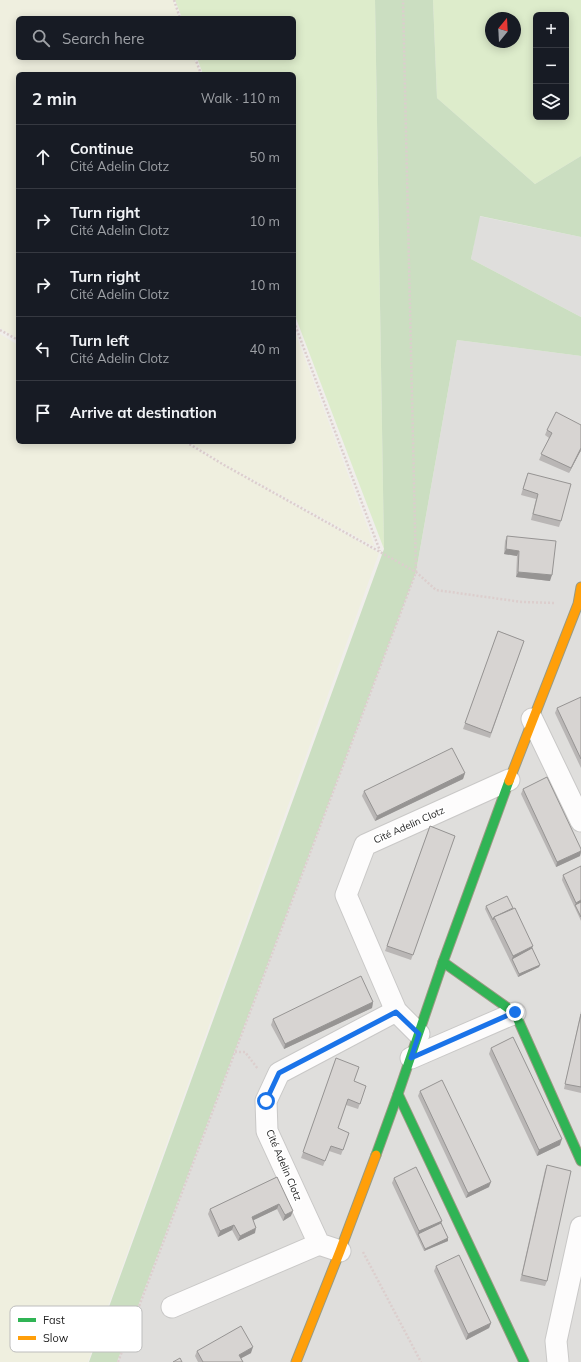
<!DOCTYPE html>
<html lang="en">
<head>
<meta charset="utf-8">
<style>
	:root { --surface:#171b24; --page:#242831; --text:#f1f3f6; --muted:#9ea1a6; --line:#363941 }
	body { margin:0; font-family:Mulish,sans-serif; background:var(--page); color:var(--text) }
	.controls { position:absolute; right:12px; top:12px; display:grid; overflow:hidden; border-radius:6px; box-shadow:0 2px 10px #0003 }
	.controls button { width:36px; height:36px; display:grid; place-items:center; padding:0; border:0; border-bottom:1px solid var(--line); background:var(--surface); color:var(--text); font:20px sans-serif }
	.compass { position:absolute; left:485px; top:12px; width:36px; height:36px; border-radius:50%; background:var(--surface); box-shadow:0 2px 10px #0003; rotate:18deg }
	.stop { position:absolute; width:12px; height:12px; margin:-9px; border:3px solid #1a73e8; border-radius:50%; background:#fff }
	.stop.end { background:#1a73e8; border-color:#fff; box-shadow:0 1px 4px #0008 }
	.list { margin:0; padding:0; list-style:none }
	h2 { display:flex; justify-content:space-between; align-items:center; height:52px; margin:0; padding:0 16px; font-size:17px }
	h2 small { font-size:13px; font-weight:400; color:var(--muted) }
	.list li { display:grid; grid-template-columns:26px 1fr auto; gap:12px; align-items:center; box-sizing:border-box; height:64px; padding:0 16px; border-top:1px solid var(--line) }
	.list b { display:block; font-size:15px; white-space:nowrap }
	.list p { margin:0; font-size:13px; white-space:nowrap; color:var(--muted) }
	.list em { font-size:13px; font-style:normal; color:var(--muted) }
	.icon { flex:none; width:22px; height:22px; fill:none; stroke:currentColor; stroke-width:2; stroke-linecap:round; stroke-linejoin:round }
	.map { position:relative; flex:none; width:581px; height:1362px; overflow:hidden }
	.search { position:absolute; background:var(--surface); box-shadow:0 2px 10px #0003; left:16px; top:16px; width:280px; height:44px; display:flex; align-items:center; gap:10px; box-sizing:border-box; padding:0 14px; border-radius:6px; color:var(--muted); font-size:15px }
	.panel { position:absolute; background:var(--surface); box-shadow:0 2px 10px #0003; left:16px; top:72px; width:280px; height:372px; border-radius:6px }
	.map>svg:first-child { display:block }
	.residential { fill:#dfdedc }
	.farmland { fill:#efefdf }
	.grass { fill:#ddeccb; fill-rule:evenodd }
	.forest { fill:#cbdec1 }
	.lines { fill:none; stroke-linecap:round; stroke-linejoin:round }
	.street-casing { stroke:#c9c8c7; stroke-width:23 }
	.fast-casing { stroke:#999a82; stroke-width:11 }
	.slow-casing { stroke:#999a82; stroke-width:11 }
	.path { stroke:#dccecd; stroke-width:2.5; stroke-dasharray:2 2; stroke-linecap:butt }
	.street { stroke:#fdfcfc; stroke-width:21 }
	.fast { stroke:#30b455; stroke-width:9 }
	.slow { stroke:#ff9f0a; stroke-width:9 }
	.wall { fill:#b9b6b5 }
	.shaded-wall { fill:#969493 }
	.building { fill:#d7d4d2; stroke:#969493 }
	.route { stroke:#1a73e8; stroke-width:5 }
	.labels { text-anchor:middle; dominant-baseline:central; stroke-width:3.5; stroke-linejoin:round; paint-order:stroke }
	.street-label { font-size:10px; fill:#222; stroke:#fff }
	.key { fill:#fff; stroke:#bdbdbd; stroke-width:1 }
	.key-label { font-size:11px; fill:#222 }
</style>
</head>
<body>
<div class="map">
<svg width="581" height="1362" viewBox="0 0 581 1362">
	<rect width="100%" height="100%" fill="#f0eeeb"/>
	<g class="residential">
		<polygon points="479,216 581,237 581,317 471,259"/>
		<polygon points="457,340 581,356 581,1362 117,1362 416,572"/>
	</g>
	<g class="farmland">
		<polygon points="0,0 173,0 179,18 18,18 18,58 194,58 200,74 18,74 18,339 0,328"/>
		<polygon points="294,329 375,547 224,464 188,442 294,442"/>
		<polygon points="0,334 18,345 18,442 184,442 379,553 88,1362 0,1362"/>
	</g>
	<g class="grass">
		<polygon points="175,0 375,0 384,549 294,313 294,74 203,74 197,58 294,58 294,18 182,18"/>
		<path d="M 433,0 L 581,0 L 581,156 L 535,184 L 437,98 ZM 536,15 L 566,15 L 566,117 L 536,117 ZM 491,18 L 515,18 L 515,42 L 491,42 Z"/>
	</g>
	<polygon class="forest" points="375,0 433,0 437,98 535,184 581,156 581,237 480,216 471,259 581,317 581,356 457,340 416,572 117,1362 89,1362 384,549"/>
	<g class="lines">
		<defs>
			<g id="street">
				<polyline points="532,719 581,821"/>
				<polyline points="419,1034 396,1011 346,895 365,845 509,780"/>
				<polyline points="411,1058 515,1013"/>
				<polyline points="340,1251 319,1244 267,1131 266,1101 279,1073 396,1011"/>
				<polyline points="172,1307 319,1244"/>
				<polyline points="558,1362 556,1341 581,1227"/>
			</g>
			<g id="fast">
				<polyline points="443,962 515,1013 581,1161"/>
				<polyline points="398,1094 524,1362"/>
				<polyline points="376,1155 398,1094 443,962 509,781"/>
			</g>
			<g id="slow">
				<polyline points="509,781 578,604 581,587"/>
				<polyline points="296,1362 340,1251 376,1155"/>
			</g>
		</defs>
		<use href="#street" class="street-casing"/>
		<use href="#fast" class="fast-casing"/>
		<use href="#slow" class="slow-casing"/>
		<g class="path">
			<polyline points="174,0 180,18"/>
			<polyline points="195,58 201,74"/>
			<polyline points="294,322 380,551"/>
			<polyline points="0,330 18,340"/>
			<polyline points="186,442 224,465 416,572 436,590 522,602 555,603"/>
			<polyline points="235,1052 245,1052 258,1069"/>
			<polyline points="363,1252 421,1362"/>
			<polyline points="118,1362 416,572 403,0"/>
		</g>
		<use href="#street" class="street"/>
		<use href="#fast" class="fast"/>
		<use href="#slow" class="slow"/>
	</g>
	<g class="wall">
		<polygon points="581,425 581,452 580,452 569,473 539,460 549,438 545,435 547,430"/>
		<polygon points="526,478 561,521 559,527 531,520 536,499 521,495"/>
		<polygon points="507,536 550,581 516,577 517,556 504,554 505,541"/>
		<polygon points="498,631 524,641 490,738 463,729"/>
		<polygon points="581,698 581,768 555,713 557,708"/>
		<polygon points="465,773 463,779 375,821 362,796 364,791"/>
		<polygon points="523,789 581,849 581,853 580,856 556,867 521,794"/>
		<polygon points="430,826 455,836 411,960 385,951"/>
		<polygon points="581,866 581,921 562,880 563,875"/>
		<polygon points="486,906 532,948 539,967 518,977 485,909"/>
		<polygon points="373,1002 372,1008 284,1049 271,1025 273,1019"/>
		<polygon points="581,1011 581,1093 564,1089"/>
		<polygon points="491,1048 560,1145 537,1156 489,1054"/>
		<polygon points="336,1058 354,1081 366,1086 358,1109 346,1105 338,1128 349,1133 341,1155 329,1151 323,1166 301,1158"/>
		<polygon points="420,1091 489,1187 466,1198 418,1096"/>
		<polygon points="547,1165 547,1281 545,1286 520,1281 545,1170"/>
		<polygon points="277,1177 291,1216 283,1221 277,1209 253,1220 255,1233 238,1241 232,1230 218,1237 208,1214 210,1209"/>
		<polygon points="394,1178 442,1221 441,1223 448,1241 424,1251 392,1183"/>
		<polygon points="436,1266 491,1323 489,1328 466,1340 434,1271"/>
		<polygon points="197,1351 251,1353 241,1358 243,1362 198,1362 195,1356"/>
	</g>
	<g class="shaded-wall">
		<polygon points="581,448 580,452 569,473 571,468"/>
		<polygon points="506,549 519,551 517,556 504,554"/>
		<polygon points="518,572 552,575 550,581 516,577"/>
		<polygon points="465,773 463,779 375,821 377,816"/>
		<polygon points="581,851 580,856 556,867 557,862"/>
		<polygon points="581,900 581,905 575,905 576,903"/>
		<polygon points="533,946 531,951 512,959 513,956"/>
		<polygon points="540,965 539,967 518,977 519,974"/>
		<polygon points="373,1002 372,1008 284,1049 285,1044"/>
		<polygon points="562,1139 560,1145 537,1156 539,1150"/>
		<polygon points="491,1182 489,1187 466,1198 468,1193"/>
		<polygon points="279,1204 277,1209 250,1222 252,1217"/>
		<polygon points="293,1211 291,1216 283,1221 285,1215"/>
		<polygon points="442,1221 440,1226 418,1234 419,1231"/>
		<polygon points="234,1225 232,1230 218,1237 220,1231"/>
		<polygon points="256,1228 255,1233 238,1241 240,1236"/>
		<polygon points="448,1238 448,1241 424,1251 425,1249"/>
		<polygon points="491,1323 489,1328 466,1340 468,1334"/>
		<polygon points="253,1347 251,1353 238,1360 239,1355"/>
	</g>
	<g class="building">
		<polygon points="556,412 581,425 581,448 571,468 541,454 552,433 547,430"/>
		<polygon points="528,473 571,484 561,521 533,514 538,494 523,489"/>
		<polygon points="507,536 556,541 552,575 518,572 519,551 506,549"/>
		<polygon points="498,631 524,641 491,733 465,723"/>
		<polygon points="581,697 581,759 557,708"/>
		<polygon points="452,748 465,773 377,816 364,791"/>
		<polygon points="547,777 581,849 581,851 557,862 523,789"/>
		<polygon points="430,826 455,836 413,955 387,946"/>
		<polygon points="581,866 581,900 576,903 563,875"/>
		<polygon points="507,896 513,908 494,917 493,920 486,906"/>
		<polygon points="581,902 581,917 575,905"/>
		<polygon points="515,908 533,946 513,956 494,917"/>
		<polygon points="532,948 540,965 519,974 512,959"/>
		<polygon points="361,976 373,1002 285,1044 273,1019"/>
		<polygon points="581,1014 581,1087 565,1084"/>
		<polygon points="513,1037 562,1139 539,1150 491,1048"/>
		<polygon points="336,1058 359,1067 354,1081 366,1086 360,1104 348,1099 338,1128 349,1133 343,1150 331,1146 325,1161 303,1152"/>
		<polygon points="442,1080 491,1182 468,1193 420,1091"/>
		<polygon points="547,1165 571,1171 547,1281 522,1275"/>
		<polygon points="416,1167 442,1221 419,1231 394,1178"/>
		<polygon points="277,1177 293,1211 285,1215 279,1204 252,1217 256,1228 240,1236 234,1225 220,1231 210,1209"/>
		<polygon points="441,1223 448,1238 425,1249 418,1234"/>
		<polygon points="459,1255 491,1323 468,1334 436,1266"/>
		<polygon points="241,1326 253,1347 239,1355 243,1362 203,1362 197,1351"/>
		<polygon points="180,1358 182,1362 173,1362"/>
	</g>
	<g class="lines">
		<polyline class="route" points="266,1101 279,1073 396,1012 419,1034 411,1058 515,1012"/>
	</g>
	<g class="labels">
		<g class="street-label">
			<text transform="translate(409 825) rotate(-24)">Cité Adelin Clotz</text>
			<text transform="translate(284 1165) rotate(67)">Cité Adelin Clotz</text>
		</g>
	</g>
	<rect x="10" y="1306" width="132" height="46" rx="6" class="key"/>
	<rect x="18" y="1318" width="18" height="4" fill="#30b455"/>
	<rect x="18" y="1336" width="18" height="4" fill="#ff9f0a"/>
	<g class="key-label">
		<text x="43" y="1324">Fast</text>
		<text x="43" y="1342">Slow</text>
	</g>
</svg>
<div class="controls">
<button>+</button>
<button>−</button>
<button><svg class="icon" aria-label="layers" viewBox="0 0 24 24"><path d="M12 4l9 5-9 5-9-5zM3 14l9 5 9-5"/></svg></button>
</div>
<svg class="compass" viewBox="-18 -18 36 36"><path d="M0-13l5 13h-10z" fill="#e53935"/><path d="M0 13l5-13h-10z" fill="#9ea1a6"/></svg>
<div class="stop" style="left:266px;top:1101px"></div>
<div class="stop end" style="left:515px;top:1012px"></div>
<div class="search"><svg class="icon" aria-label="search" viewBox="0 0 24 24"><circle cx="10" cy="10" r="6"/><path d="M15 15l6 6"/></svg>Search here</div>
<section class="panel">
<h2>2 min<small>Walk · 110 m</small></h2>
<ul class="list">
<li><svg class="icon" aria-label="ahead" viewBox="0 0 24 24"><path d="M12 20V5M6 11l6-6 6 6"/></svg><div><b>Continue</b><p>Cité Adelin Clotz</p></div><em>50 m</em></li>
<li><svg class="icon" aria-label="right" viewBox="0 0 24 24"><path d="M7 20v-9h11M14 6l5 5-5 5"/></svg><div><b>Turn right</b><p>Cité Adelin Clotz</p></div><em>10 m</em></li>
<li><svg class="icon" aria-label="right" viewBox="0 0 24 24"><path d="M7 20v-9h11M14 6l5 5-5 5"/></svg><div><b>Turn right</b><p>Cité Adelin Clotz</p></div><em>10 m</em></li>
<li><svg class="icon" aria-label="left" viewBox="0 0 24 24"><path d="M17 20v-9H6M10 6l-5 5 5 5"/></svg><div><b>Turn left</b><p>Cité Adelin Clotz</p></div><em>40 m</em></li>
<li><svg class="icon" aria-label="arrive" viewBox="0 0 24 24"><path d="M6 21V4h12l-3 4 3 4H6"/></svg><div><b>Arrive at destination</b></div></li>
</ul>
</section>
</div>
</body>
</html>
